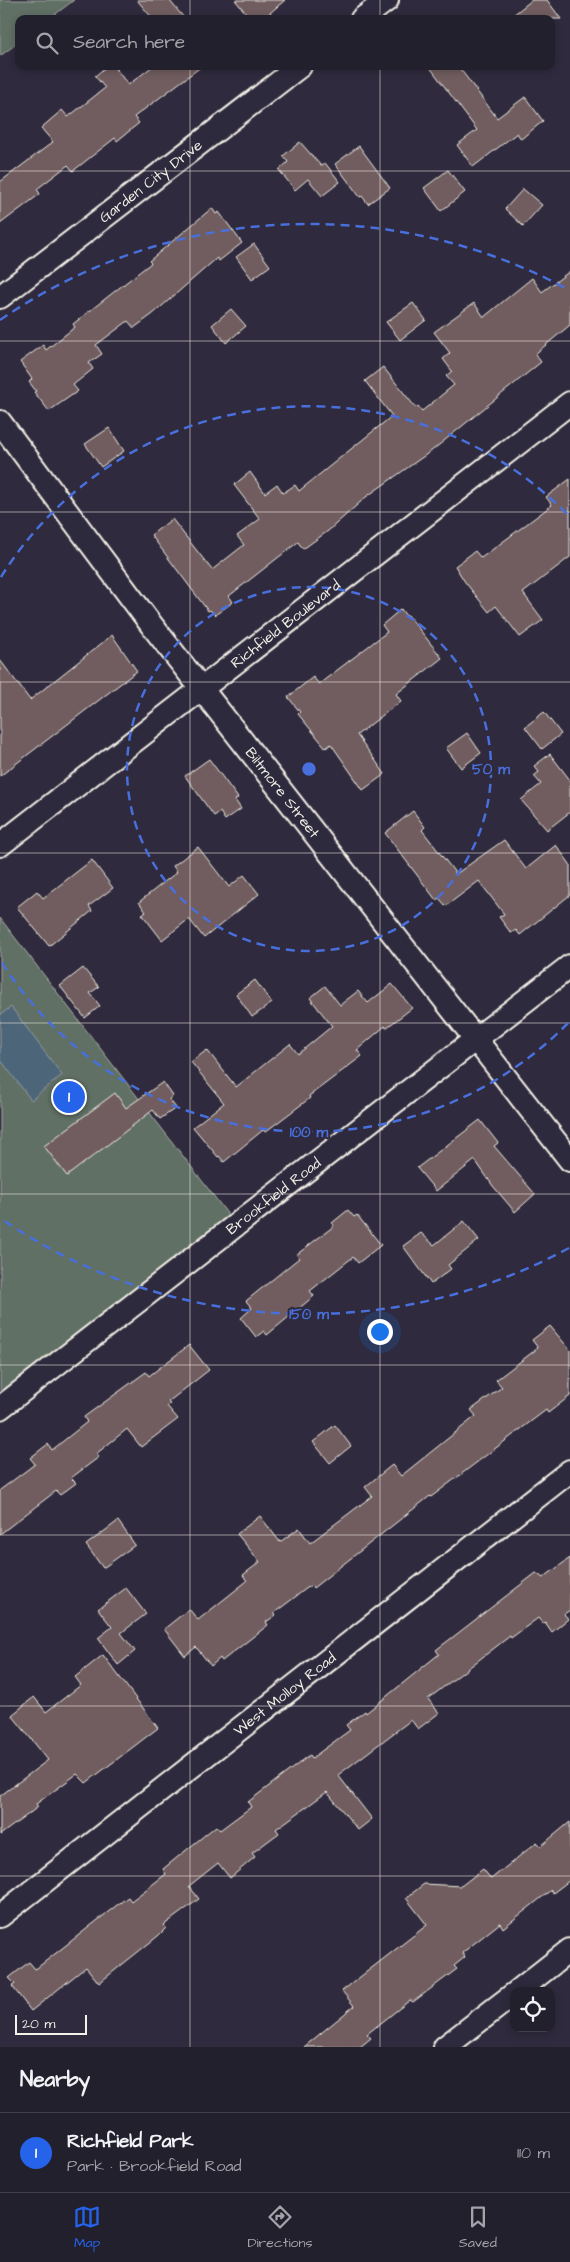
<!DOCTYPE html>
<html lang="en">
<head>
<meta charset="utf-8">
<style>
	:root { --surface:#23202e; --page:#2f2d3a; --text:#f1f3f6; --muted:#a3a3aa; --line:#403e4a; --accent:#2563eb }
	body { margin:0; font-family:"Architects Daughter",sans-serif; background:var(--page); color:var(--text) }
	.controls { position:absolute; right:15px; bottom:15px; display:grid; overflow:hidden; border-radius:10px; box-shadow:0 2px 8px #0003 }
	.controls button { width:45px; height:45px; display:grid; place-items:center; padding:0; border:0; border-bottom:1px solid var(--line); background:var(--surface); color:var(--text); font:25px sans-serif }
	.scale { position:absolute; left:15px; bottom:12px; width:72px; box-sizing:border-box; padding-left:5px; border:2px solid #f4f1e8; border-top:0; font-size:14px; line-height:18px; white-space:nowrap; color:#f4f1e8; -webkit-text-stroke:4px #2f2a3d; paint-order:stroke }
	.you { position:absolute; left:379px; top:1331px; width:18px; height:18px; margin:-12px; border:4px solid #fff; border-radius:50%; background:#1a73e8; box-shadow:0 0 0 8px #1a73e833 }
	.badge { display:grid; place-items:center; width:32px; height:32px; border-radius:50%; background:var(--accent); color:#fff; font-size:16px; font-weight:700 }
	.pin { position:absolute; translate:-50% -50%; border:2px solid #fff; box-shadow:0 1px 5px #0006 }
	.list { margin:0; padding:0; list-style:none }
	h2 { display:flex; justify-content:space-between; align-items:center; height:65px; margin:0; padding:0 20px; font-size:21px }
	h2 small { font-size:16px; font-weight:400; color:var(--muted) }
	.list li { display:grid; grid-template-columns:32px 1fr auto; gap:15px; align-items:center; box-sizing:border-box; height:80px; padding:0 20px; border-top:1px solid var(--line) }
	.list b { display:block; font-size:19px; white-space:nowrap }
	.list p { margin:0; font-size:16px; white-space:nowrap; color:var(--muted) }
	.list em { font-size:16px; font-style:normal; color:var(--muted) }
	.icon { flex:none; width:28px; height:28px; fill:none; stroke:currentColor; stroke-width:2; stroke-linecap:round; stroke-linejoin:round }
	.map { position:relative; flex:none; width:570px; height:2047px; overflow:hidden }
	.search { position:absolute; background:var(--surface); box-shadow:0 2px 8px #0003; left:15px; right:15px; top:15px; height:55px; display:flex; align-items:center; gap:12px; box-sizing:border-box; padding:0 18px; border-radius:10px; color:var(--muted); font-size:19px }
	.sheet { height:145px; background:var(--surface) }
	nav { display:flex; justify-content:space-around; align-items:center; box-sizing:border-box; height:70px; border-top:1px solid var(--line); background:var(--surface); font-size:14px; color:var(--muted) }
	nav a { display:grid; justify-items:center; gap:2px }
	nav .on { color:var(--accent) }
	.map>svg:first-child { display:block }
	.green { fill:#606f65; stroke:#aab0a6 }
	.water { fill:#4e6578; stroke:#909da5 }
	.building { fill:#715d5e; stroke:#f4f1e8 }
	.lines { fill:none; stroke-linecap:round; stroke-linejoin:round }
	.minor-casing { stroke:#f4f1e8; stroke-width:26 }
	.minor { stroke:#2f2a3d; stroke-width:22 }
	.grid { fill:none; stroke:#f4f1e8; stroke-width:1; stroke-opacity:0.55 }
	.ring { fill:none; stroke:#486fdb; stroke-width:2.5; stroke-dasharray:9 6 }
	.labels { text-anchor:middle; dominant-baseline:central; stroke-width:4; stroke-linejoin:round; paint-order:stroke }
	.street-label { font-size:15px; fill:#f4f1e8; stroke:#2f2a3d }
	.centre { fill:#486fdb; stroke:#2f2a3d; stroke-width:2.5 }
	.ring-label { font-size:15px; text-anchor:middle; font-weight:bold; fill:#486fdb; stroke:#2f2a3d; stroke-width:4; stroke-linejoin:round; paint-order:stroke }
</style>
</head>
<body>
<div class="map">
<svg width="570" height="2047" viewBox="0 0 570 2047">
	<rect width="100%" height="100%" fill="#2f2a3d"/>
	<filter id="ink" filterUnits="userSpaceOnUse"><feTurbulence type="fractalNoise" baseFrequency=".02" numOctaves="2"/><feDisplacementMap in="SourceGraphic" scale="10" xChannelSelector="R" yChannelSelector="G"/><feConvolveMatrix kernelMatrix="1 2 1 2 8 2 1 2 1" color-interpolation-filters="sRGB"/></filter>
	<g filter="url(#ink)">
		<g class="green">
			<polygon points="0,0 74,0 49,19 19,19 19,42 0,56"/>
			<polygon points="0,918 236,1225 0,1408"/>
		</g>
		<polygon class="water" points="11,1007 62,1075 31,1100 0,1059 0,1015"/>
		<g class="building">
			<polygon points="137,0 169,0 185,19 153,19"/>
			<polygon points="235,0 285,0 263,19 251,19"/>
			<polygon points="532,0 547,0 561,19 508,19"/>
			<polygon points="107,66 114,66 128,85 153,66 202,66 134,117 139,123 117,141 115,138 73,171 68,165 37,189 40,194 0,224 0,182 53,142 41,128 62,110 68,117 105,88 95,76"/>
			<polygon points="429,66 458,66 497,118 525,97 543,121 521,139 517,133 473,167 457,145 477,130"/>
			<polygon points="300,142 321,166 325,163 340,182 322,196 308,179 295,190 279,170 288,162 283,156"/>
			<polygon points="359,146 390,188 368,204 362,196 360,197 335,164"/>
			<polygon points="448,170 465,192 441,211 424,188"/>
			<polygon points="523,189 542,205 523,226 505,209"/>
			<polygon points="212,208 216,214 219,212 242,243 219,261 217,258 153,314 134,328 128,321 96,345 102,354 89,363 93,369 73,385 78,391 49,411 34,392 36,391 29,382 32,379 20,362 43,345 46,350 75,327 73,324 151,263 149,261"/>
			<polygon points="254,244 270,266 252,279 236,257"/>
			<polygon points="570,271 570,325 535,354 541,362 434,449 366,497 328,531 303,549 298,542 229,596 233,602 215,615 210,610 208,611 151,535 172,519 212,570 244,545 237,536 260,519 234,485 250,472 265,493 277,484 283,493 295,485 299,491 392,416 365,381 383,367 416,408 418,406 422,411 454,385 446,376 452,371 443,359 450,353 434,332 474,303 484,317 532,278 542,292"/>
			<polygon points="413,303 426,320 400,340 386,322"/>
			<polygon points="231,309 246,326 226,343 212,325"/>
			<polygon points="109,428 124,451 101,467 85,444"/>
			<polygon points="570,479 570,557 523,593 543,620 520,637 496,606 489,612 465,582 455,566 475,551 481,558 552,505 546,497"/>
			<polygon points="401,609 406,616 408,615 442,658 396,694 401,701 357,735 385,774 363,790 331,744 326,748 298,714 300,712 288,697 313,677 319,684 387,632 382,625"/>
			<polygon points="112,635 137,671 0,776 0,660 30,700"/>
			<polygon points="544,712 561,734 542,749 525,727"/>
			<polygon points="467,733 481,753 461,768 446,748"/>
			<polygon points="550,754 570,780 570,812 547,830 521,800 541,784 534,776 539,772 534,766"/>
			<polygon points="209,759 238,798 235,800 241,809 225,820 220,812 214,816 185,776"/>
			<polygon points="413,811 425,827 422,830 456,874 504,840 526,869 556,845 570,864 570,895 520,935 516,930 511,933 499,917 504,914 479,881 446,906 439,898 436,900 385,833"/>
			<polygon points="198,847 229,887 244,875 259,894 204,938 189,919 162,940 142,914 146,912 139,902 177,872 173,866"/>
			<polygon points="92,860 113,888 89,906 92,911 49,946 17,907 37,891 43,898"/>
			<polygon points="83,968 99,987 90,993 100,1006 85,1018 60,986"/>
			<polygon points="255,980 272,1003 252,1017 236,994"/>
			<polygon points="392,984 412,1008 386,1028 385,1026 357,1050 362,1056 309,1096 310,1098 265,1132 263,1130 224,1162 219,1156 218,1157 193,1127 224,1103 191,1062 207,1050 236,1087 290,1044 298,1054 332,1026 310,998 325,986 340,1005 358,991 368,1003"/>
			<polygon points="163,1082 173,1096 169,1099 176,1108 160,1119 153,1110 67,1176 44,1146 115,1093 126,1108"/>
			<polygon points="480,1120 498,1143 494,1146 535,1194 515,1212 493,1186 475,1160 436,1191 417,1168"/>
			<polygon points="348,1210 354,1217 357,1215 381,1245 358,1263 353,1257 310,1291 314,1296 267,1335 264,1331 256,1337 241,1318 252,1308 246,1301 299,1258 296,1255 334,1226 332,1223"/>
			<polygon points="464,1221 479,1240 448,1265 451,1269 431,1284 403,1246 421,1233 434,1245"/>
			<polygon points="550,1326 570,1350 570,1396 548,1413 546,1410 431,1497 430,1496 313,1588 311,1585 274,1613 276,1615 266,1622 268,1625 222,1661 220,1658 211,1666 196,1647 185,1656 164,1629 189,1609 198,1620 247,1581 243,1575 260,1562 237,1534 260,1516 280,1542 299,1528 310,1543 372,1496 365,1487 392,1465 401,1476 476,1416 471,1410 502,1387 496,1380 538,1348 532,1340"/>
			<polygon points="189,1345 209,1370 168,1402 170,1404 167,1406 178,1419 141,1447 127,1429 96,1454 99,1457 71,1478 76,1483 60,1495 56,1491 0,1534 0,1490 35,1464 30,1458 48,1444 52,1450 87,1422 84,1417 146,1372 149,1376"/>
			<polygon points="335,1425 351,1446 330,1463 313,1442"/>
			<polygon points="118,1521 135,1545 103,1568 86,1545"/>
			<polygon points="570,1558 570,1610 564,1614 568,1619 552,1632 545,1622 543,1624 538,1618 511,1638 510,1636 428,1699 439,1713 418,1729 411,1720 338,1775 372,1819 358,1830 327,1792 276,1829 279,1833 252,1853 255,1857 230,1878 218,1863 189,1886 199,1899 164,1925 166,1928 158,1936 99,1983 86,1967 31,2011 12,1986 15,1984 9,1978 29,1962 35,1969 37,1968 117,1905 128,1897 131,1901 166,1874 163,1869 216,1826 220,1830 251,1807 248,1802 310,1755 312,1758 350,1730 346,1725 365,1711 366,1713 439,1654 436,1650 453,1637 536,1573 543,1578"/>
			<polygon points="126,1588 146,1614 121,1633 135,1651 118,1665 98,1638 112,1627 98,1609"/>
			<polygon points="103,1655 158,1728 86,1783 77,1774 36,1804 38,1807 0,1835 0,1796 48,1760 12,1715 34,1697 46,1712 81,1685 75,1677"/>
			<polygon points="570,1822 570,1880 553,1893 551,1890 503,1928 500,1923 462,1953 465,1957 454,1966 457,1969 413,2002 410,2000 367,2034 371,2038 360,2047 304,2047 354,2006 342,1991 427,1925 406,1898 424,1884 461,1886 483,1869 491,1879 537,1842 541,1846"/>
		</g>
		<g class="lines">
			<defs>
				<g id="minor">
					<polyline points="362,19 387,0"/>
					<path id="s1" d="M 0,297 L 300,66"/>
					<path id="s2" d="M 0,422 L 150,623 L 570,1160"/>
					<path id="s3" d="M 0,845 L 570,403"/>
					<path id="s4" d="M 0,1408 L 570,966"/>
					<path id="s5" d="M 0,1916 L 570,1471"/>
					<polyline points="518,1991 570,1950"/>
					<polyline points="445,2047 514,1994"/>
				</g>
			</defs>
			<use href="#minor" class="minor-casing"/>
			<use href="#minor" class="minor"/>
		</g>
	</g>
	<path class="grid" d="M 190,0 L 190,19M 380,0 L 380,19M 190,66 L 190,2047M 380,66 L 380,2047M 0,171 L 570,171M 0,341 L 570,341M 0,512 L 570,512M 0,682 L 570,682M 0,853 L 570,853M 0,1023 L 570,1023M 0,1194 L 570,1194M 0,1365 L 570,1365M 0,1535 L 570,1535M 0,1706 L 570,1706M 0,1876 L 570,1876"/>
	<g class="ring">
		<circle cx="309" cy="769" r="182"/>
		<path d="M568 1023A363 363 0 0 1 1 961M1 577A363 363 0 0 1 568 515"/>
		<path d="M569 1248A545 545 0 0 1 0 1218M0 320A545 545 0 0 1 569 290"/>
	</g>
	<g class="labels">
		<g class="street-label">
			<text stroke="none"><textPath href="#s1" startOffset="190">Garden City Drive</textPath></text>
			<text stroke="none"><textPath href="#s3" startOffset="361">Richfield Boulevard</textPath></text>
			<text stroke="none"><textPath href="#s2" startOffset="466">Biltmore Street</textPath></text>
			<text stroke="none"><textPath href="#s4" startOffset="346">Brookfield Road</textPath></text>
			<text stroke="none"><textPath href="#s5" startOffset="361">West Molloy Road</textPath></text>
		</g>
	</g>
	<circle cx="309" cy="769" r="8" class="centre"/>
	<g class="ring-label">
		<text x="491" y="774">50 m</text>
		<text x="309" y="1137">100 m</text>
		<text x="309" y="1319">150 m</text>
	</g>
</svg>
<div class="controls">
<button><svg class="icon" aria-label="locate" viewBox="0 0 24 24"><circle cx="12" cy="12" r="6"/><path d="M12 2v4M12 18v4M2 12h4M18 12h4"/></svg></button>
</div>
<div class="scale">20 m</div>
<div class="you"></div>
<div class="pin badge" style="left:69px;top:1097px">1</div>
<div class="search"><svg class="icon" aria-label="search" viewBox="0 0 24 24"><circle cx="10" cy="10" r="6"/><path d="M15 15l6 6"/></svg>Search here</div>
</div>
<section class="sheet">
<h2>Nearby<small></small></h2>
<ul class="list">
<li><span class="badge">1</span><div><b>Richfield Park</b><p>Park · Brookfield Road</p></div><em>110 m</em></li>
</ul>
</section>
<nav>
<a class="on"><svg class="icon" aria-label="map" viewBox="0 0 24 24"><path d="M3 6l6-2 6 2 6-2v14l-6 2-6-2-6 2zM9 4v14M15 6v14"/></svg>Map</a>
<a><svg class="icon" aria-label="directions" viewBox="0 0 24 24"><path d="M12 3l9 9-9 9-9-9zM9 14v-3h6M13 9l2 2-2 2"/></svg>Directions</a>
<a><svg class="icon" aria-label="saved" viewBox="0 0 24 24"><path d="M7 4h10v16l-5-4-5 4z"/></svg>Saved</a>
</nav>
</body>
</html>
